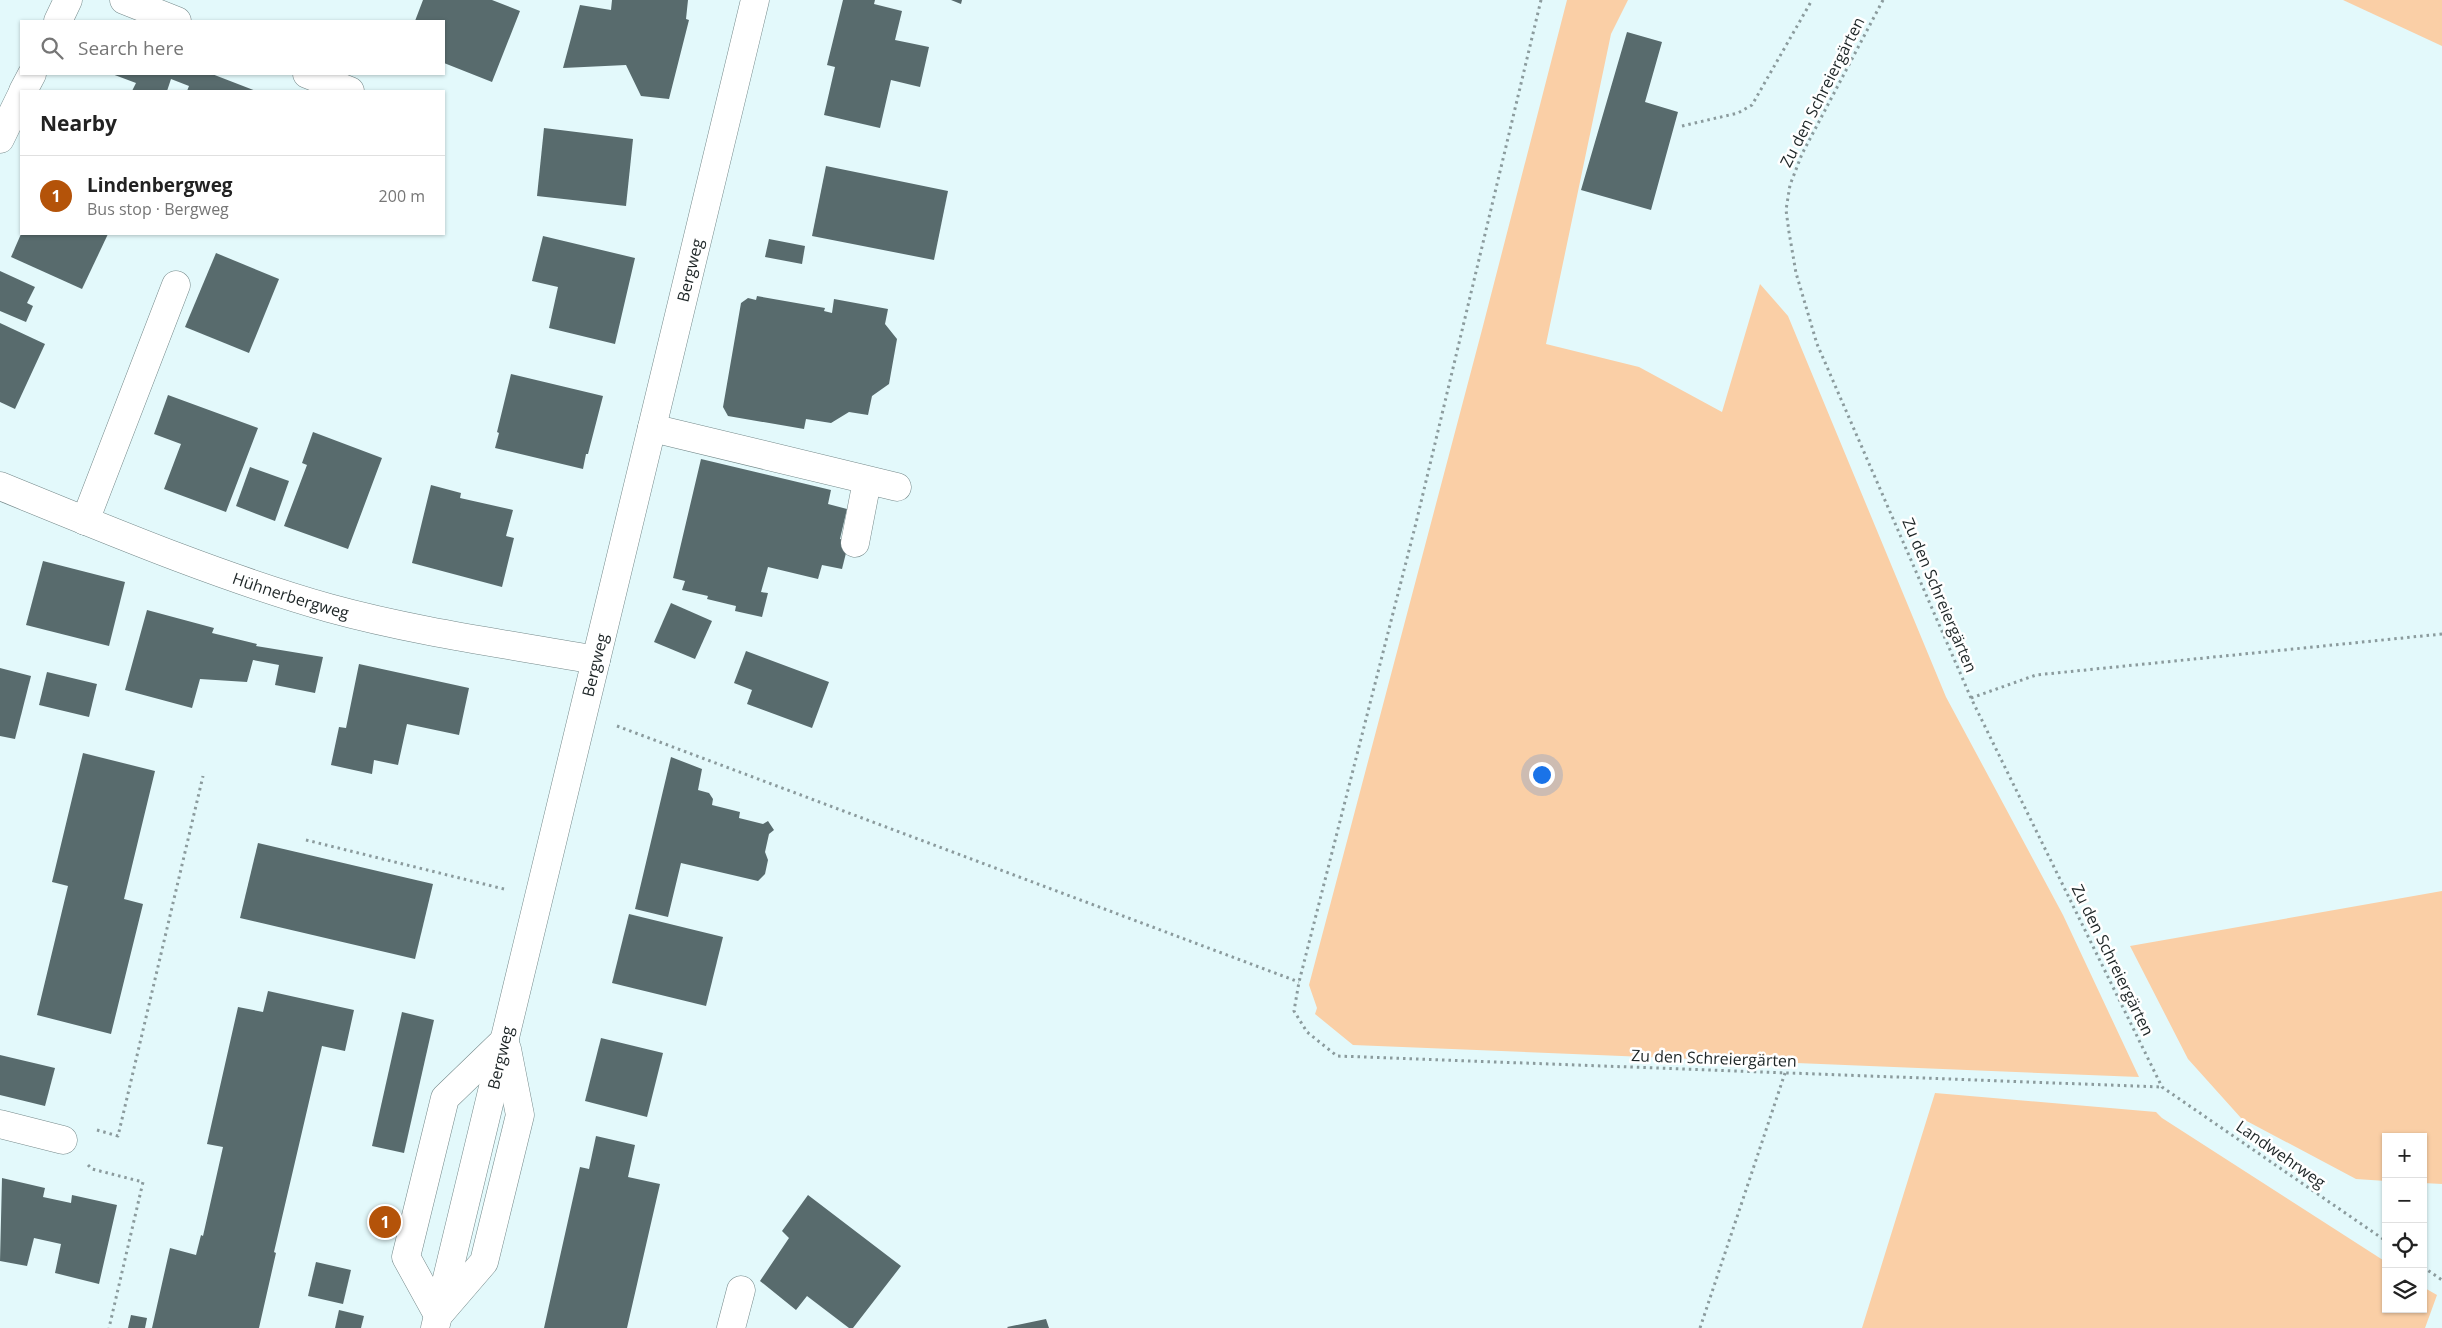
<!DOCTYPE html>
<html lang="en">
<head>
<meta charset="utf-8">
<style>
	:root { --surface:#fff; --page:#f2f2f2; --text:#222; --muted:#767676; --line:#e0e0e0; --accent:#b45309 }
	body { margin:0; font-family:"Open Sans",sans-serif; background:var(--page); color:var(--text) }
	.controls { position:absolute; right:15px; bottom:15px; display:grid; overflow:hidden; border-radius:0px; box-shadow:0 1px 4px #0004 }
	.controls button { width:45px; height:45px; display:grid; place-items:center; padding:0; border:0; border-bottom:1px solid var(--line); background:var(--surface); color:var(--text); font:25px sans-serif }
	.you { position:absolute; left:1541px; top:774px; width:18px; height:18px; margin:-12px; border:4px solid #fff; border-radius:50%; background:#1a73e8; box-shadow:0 0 0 8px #1a73e833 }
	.badge { display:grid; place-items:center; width:32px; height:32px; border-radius:50%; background:var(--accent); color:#fff; font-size:16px; font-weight:700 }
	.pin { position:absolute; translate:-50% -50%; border:2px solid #fff; box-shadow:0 1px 5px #0006 }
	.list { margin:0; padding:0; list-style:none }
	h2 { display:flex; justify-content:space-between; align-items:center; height:65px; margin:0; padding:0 20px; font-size:21px }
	h2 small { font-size:16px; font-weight:400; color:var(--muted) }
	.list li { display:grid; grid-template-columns:32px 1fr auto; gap:15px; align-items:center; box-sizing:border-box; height:80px; padding:0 20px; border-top:1px solid var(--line) }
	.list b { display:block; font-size:19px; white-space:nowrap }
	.list p { margin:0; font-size:16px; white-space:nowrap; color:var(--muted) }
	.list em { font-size:16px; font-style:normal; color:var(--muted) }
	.icon { flex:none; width:28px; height:28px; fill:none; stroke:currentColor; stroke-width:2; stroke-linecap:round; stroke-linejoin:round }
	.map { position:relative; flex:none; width:2442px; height:1328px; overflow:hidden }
	.search { position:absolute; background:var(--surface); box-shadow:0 1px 4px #0004; left:20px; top:20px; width:425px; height:55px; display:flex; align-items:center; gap:12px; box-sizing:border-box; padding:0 18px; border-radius:0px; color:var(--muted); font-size:19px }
	.panel { position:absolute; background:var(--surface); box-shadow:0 1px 4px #0004; left:20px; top:90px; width:425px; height:145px; border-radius:0px }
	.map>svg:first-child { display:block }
	.green { fill:#facfa6 }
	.building { fill:#586b6d }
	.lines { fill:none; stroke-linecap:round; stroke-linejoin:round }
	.minor-casing { stroke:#75898a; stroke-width:29 }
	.path { stroke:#8b9b9d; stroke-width:3; stroke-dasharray:2.5 4; stroke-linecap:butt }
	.minor { stroke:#fff; stroke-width:28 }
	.labels { text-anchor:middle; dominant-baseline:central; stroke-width:5; stroke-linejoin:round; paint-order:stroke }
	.street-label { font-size:16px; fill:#1e2627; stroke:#fff }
</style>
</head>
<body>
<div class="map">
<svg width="2442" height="1328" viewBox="0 0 2442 1328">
	<rect width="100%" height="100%" fill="#e3f9fb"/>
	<g class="green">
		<polygon points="1567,0 1628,0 1611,34 1546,344 1639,367 1722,412 1760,284 1788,316 1946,697 2063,915 2139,1077 1353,1045 1315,1014 1317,1008 1309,985 1483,326"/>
		<polygon points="2343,0 2442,0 2442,46"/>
		<polygon points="2442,891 2442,1184 2423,1183 2423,1137 2386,1137 2386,1181 2356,1179 2241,1118 2188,1059 2130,946"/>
		<polygon points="1935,1093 2156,1112 2162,1118 2386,1262 2386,1309 2423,1309 2423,1287 2437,1295 2425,1328 1862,1328"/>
	</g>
	<g class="building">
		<polygon points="423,0 492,0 520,11 492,82 444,63 444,21 415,21"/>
		<polygon points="612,0 688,0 686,19 689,20 669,99 641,96 626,65 563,68 580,5 611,10"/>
		<polygon points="843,0 875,0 874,4 902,11 895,40 929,47 920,87 891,80 880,128 824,115 835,67 827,65"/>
		<polygon points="951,0 962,0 961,4"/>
		<polygon points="1627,32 1662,42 1645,102 1678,112 1651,210 1581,190"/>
		<polygon points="112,74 212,74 256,91 187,91 189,86 171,79 167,91 132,91 136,83"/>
		<polygon points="544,128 633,139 626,206 537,196"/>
		<polygon points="826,166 948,191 934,260 812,236"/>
		<polygon points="21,234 108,234 82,289 11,257"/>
		<polygon points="543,236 635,258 615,344 549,328 558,287 532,281"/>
		<polygon points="769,239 805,246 802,264 765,257"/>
		<polygon points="216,253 279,279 249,353 185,327"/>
		<polygon points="0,271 35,287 27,303 33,306 26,322 0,311"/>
		<polygon points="757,296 825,308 824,311 832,313 834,299 888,309 885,324 897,339 889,384 872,396 868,415 849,412 831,423 806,419 804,429 728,416 723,407 741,303 748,298 756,300"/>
		<polygon points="0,323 45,344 15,409 0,402"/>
		<polygon points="511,374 603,396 588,454 586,454 583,469 495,448 499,433 497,432"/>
		<polygon points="168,395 258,428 226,512 164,489 181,444 154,434"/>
		<polygon points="313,432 382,458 348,549 284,526 307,465 302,463"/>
		<polygon points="701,459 831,490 828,504 847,509 840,539 849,541 842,569 822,565 818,579 768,567 761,592 768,593 762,617 735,611 736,606 707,599 708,596 682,590 685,581 673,578"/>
		<polygon points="250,467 289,481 275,521 236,506"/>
		<polygon points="431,485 461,493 460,498 513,510 506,536 514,538 502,587 412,563"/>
		<polygon points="43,561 125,582 109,646 26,625"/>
		<polygon points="671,603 712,621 695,659 654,642"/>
		<polygon points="147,610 214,628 212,633 257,644 256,646 323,657 315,693 275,685 279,665 253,660 247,682 200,679 192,708 125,690"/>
		<polygon points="746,651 829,682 812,728 747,704 752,690 734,683"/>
		<polygon points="359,664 469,688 459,735 407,724 398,765 374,760 372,774 331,765 339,727 346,728"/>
		<polygon points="0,668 31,676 15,739 0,736"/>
		<polygon points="47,672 97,684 89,717 39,705"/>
		<polygon points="83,753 155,771 124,899 143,904 111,1034 37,1015 68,886 52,882"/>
		<polygon points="671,757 702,769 698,790 709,793 713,799 712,805 740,812 739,818 763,824 768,821 774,830 769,834 765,852 768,860 765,874 758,881 681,863 668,917 635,909"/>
		<polygon points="258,843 433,884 415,959 240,918"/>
		<polygon points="629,914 723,937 706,1006 612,983"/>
		<polygon points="268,991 354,1010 345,1051 322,1046 274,1252 276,1253 259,1328 152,1328 170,1248 196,1255 201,1235 203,1236 223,1147 207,1144 238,1007 263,1012"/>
		<polygon points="402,1012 434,1020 404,1153 372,1146"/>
		<polygon points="601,1038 663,1053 647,1117 585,1101"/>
		<polygon points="0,1055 55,1068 45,1106 0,1095"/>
		<polygon points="596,1136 635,1145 628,1177 660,1184 627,1328 544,1328 580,1167 589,1169"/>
		<polygon points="2,1178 45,1188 43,1197 71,1203 72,1195 117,1205 99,1284 55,1273 61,1244 34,1238 27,1266 0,1261"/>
		<polygon points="808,1195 901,1266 853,1328 849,1328 807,1296 796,1310 760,1281 789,1238 782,1231"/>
		<polygon points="316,1262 351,1270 343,1304 308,1296"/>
		<polygon points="339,1310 364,1316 361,1328 335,1328"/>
		<polygon points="131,1315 147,1318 145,1328 128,1328"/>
		<polygon points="1046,1319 1049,1328 1008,1328 1007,1327"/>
	</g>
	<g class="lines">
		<defs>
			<g id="minor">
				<polyline points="124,0 177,21"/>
				<polyline points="58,21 68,0"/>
				<polyline points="307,74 350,91"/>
				<polyline points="23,91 32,74"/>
				<polyline points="0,139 21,96"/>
				<polyline points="652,428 897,487"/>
				<path id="s1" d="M 0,486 C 108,530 217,576 329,608 C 416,632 506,644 596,660"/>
				<polyline points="85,521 176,285"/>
				<polyline points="855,543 867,481"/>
				<polyline points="0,1124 63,1140"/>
				<polyline points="441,1312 484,1262 520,1115 507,1049"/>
				<polyline points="438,1315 406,1257 445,1098 505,1040"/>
				<path id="s2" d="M 435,1328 L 755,0"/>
				<polyline points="731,1328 741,1290"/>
			</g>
		</defs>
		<use href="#minor" class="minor-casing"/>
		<g class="path">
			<polyline points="1541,0 1416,523 1299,982 1294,1011 1307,1032 1337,1056 2162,1087"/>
			<polyline points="1883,0 1802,154 1790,185 1786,210 1789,232 1796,273 1817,344 1971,698 2162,1087 2386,1241"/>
			<polyline points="1682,126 1738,113 1752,105 1812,0"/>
			<polyline points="1971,698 2036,675 2442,634"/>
			<polyline points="617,726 1299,982"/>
			<polyline points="306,840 504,889"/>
			<polyline points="97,1130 118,1136 203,776"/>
			<polyline points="88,1165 92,1169 143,1182 109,1328"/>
			<polyline points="2423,1267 2442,1280"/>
			<polyline points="1700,1328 1785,1073"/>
		</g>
		<use href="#minor" class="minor"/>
	</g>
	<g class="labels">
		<g class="street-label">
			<text transform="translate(1822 92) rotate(-63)">Zu den Schreiergärten</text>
			<text stroke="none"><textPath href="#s2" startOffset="1088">Bergweg</textPath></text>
			<text stroke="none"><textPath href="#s1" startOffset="311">Hühnerbergweg</textPath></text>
			<text transform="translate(1940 595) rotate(67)">Zu den Schreiergärten</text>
			<text stroke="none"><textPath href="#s2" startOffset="682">Bergweg</textPath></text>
			<text transform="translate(2113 960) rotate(64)">Zu den Schreiergärten</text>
			<text stroke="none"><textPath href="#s2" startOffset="278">Bergweg</textPath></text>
			<text transform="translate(1714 1058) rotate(2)">Zu den Schreiergärten</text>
			<text transform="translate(2281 1154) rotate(35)">Landwehrweg</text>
		</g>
	</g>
</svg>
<div class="controls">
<button>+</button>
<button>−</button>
<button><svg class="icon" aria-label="locate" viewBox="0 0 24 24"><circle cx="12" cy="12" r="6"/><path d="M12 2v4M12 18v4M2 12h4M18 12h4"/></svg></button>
<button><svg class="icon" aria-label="layers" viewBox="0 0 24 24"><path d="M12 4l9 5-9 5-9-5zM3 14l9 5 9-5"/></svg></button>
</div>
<div class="you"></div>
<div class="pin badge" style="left:385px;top:1222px">1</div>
<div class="search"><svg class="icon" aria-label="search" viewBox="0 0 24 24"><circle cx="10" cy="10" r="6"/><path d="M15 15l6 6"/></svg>Search here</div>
<section class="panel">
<h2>Nearby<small></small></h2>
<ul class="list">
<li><span class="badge">1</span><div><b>Lindenbergweg</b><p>Bus stop · Bergweg</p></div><em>200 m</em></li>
</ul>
</section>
</div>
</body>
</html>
